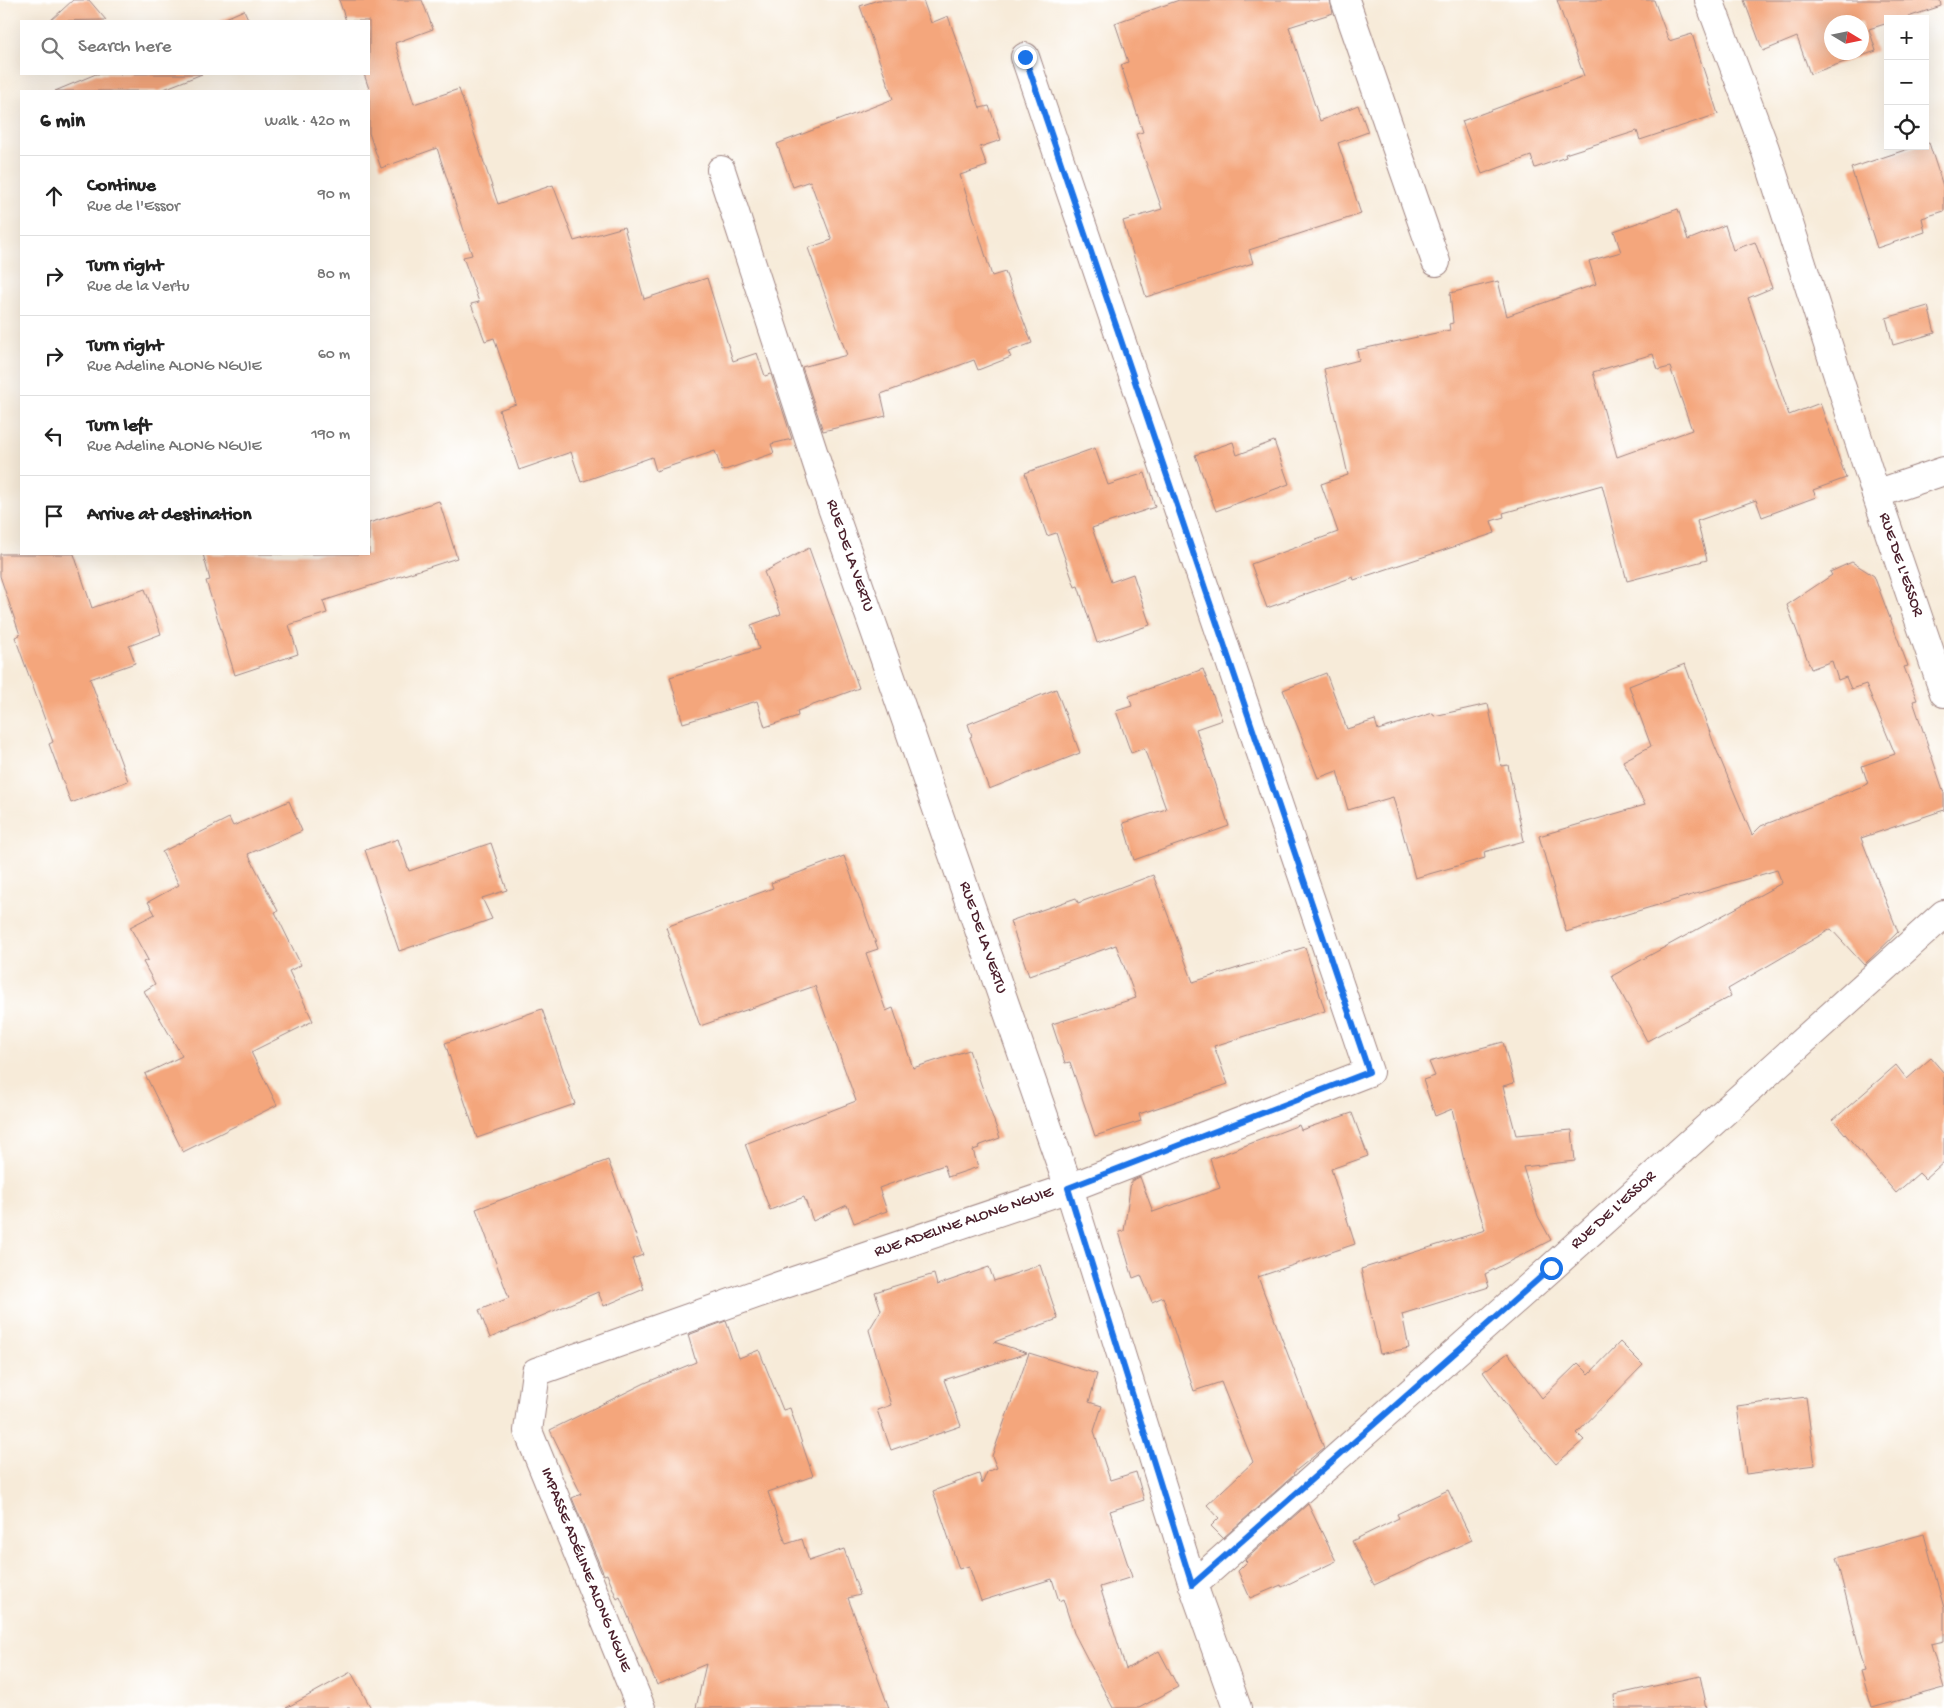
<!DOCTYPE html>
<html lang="en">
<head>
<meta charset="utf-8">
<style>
	:root { --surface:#fff; --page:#f6f6f6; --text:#222; --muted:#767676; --line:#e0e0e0 }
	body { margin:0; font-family:"Gochi Hand",sans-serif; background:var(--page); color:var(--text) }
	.controls { position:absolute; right:15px; top:15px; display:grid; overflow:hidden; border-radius:0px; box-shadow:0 5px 20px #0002 }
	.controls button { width:45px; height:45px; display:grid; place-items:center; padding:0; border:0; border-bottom:1px solid var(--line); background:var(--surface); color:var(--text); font:25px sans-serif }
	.compass { position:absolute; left:1824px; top:15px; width:45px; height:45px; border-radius:50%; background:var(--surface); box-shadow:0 5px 20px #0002; rotate:100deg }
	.stop { position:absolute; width:15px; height:15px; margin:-11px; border:4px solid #1a73e8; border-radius:50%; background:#fff }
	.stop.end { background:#1a73e8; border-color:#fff; box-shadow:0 1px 5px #0008 }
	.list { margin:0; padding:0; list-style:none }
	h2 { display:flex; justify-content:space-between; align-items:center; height:65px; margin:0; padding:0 20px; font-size:21px }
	h2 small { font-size:16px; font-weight:400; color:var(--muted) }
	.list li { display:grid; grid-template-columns:32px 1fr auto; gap:15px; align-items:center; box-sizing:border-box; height:80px; padding:0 20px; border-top:1px solid var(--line) }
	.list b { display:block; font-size:19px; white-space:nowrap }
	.list p { margin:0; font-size:16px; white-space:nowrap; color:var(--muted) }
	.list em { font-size:16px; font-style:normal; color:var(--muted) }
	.icon { flex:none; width:28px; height:28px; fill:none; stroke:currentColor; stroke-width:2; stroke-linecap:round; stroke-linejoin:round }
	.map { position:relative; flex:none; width:1944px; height:1708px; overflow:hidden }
	.search { position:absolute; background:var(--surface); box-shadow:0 5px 20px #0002; left:20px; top:20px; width:350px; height:55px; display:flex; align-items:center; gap:12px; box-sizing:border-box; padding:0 18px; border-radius:0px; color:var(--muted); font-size:19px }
	.panel { position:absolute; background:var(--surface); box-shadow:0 5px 20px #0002; left:20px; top:90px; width:350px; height:465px; border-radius:0px }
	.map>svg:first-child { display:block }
	.building { fill:#f4a67b; fill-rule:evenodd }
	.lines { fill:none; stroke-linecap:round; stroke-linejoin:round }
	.minor-casing { stroke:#a08582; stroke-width:30 }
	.minor { stroke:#fff; stroke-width:28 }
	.route { stroke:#1a73e8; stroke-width:6 }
	.labels { text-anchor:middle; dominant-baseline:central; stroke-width:4; stroke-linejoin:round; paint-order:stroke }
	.street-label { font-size:16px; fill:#4a1f2b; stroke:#fff }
</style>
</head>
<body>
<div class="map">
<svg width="1944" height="1708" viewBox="0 0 1944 1708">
	<rect width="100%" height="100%" fill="#fff"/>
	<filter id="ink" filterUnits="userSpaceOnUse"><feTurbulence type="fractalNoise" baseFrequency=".02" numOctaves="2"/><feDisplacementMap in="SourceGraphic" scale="10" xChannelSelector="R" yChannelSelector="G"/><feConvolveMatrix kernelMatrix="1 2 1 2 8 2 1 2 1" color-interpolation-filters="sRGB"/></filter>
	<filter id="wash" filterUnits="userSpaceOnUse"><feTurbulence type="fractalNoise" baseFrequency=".0096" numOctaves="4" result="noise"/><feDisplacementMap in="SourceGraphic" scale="20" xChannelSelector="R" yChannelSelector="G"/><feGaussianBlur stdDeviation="1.12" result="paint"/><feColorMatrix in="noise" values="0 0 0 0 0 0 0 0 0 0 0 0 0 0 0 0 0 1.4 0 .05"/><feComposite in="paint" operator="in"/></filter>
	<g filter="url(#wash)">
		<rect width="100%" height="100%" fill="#f7ebd9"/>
		<g id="blocks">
			<g class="building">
				<polygon points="73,0 89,0 106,20 50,21"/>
				<polygon points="339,0 422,0 433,29 395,43 414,104 459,89 498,204 553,185 574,241 624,227 644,299 707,278 733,361 757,353 765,376 771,374 792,439 771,444 774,453 722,471 715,451 656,471 652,457 581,482 571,452 519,470 499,410 516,404 494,338 485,341 471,304 479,302 463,257 472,255 437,148 381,168 369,133 369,89 364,74 369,74 369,21 346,21"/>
				<polygon points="878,0 923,0 931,23 948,16 980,108 989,106 1001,140 980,147 987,166 960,175 992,276 1005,272 1032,343 1008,352 1011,357 978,370 974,360 881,394 886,416 823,431 802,367 847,355 808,248 832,240 810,181 793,187 777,144 893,99 860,6"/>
				<polygon points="1179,0 1330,0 1333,13 1289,27 1320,121 1358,105 1368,132 1338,143 1361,214 1249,250 1253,263 1146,297 1123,221 1162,209 1136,134 1143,132 1121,65 1128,62 1115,23"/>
				<polygon points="1557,0 1654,0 1669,41 1692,34 1718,114 1640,140 1637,131 1565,154 1566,157 1535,168 1531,156 1482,174 1462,121 1584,76"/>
				<path d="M 1744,0 L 1940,0 L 1941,6 L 1902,19 L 1888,19 L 1888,23 L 1869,29 L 1876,51 L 1810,74 L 1797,37 L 1763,51 ZM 1832,22 L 1862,22 L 1862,52 L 1832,52 Z"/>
				<polygon points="244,10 249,21 219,21"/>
				<polygon points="96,74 202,74 159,91 55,91"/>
				<polygon points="1929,143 1944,189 1944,211 1922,218 1925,232 1877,248 1851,168 1917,146 1925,146 1925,144"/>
				<path d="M 1678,209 L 1688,240 L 1725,225 L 1733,250 L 1755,242 L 1772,288 L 1748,298 L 1789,415 L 1820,403 L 1846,478 L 1813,490 L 1816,497 L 1762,517 L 1756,500 L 1697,521 L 1707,560 L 1627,581 L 1602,485 L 1503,513 L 1504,517 L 1491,521 L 1495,533 L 1354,580 L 1353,577 L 1267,608 L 1251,564 L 1338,532 L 1321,484 L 1348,475 L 1324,369 L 1359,360 L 1357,350 L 1450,330 L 1449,324 L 1453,323 L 1450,293 L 1498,281 L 1507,316 L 1596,284 L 1589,261 L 1621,252 L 1614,231 ZM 1653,354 L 1658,370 L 1670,367 L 1692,430 L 1617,457 L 1593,372 Z"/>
				<polygon points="1928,306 1935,333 1893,345 1886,318"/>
				<polygon points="1274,441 1289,484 1216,511 1195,455 1233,442 1237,455"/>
				<polygon points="1095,448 1108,485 1145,473 1155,507 1092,528 1111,582 1133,574 1150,625 1097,643 1078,586 1075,587 1056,533 1047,536 1025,473"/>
				<polygon points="439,501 457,558 323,601 327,613 289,625 298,654 235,675 206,581 210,580 203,554 369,554 369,523"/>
				<polygon points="809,548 859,688 797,711 798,716 765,727 757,701 683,723 670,677 759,649 751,625 781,614 764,572"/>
				<polygon points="0,554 74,554 92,608 145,589 161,634 129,646 135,663 90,679 128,781 71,803 49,744 53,742 15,637 20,635 0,576"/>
				<polygon points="1852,562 1874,576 1908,666 1904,667 1917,700 1913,701 1944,793 1944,810 1861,838 1898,932 1864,965 1831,929 1728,989 1731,996 1647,1041 1612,976 1782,883 1777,870 1566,932 1539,836 1645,805 1623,761 1651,746 1629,686 1685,664 1714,744 1752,835 1761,826 1868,784 1862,766 1895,754 1866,684 1851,689 1846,677 1838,680 1832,661 1811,669 1787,605 1832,575 1830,572"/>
				<polygon points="1203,669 1222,720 1196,729 1229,826 1134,860 1123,823 1166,809 1144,748 1131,753 1116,711 1132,706 1129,696"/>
				<polygon points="1326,673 1347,729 1375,720 1378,730 1433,713 1434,716 1488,704 1501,766 1508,765 1524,841 1484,852 1485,858 1415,878 1393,797 1348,810 1337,771 1318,778 1283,690"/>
				<polygon points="1056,689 1080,753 989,789 970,737 972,736 968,724"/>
				<polygon points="289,801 302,831 248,854 278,911 275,912 301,965 289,971 313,1021 251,1052 277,1105 183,1152 145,1074 182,1056 144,991 155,984 143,962 148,960 130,927 155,914 148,902 179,885 162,852 229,818 233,826"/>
				<polygon points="398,839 409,871 491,843 507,890 482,898 492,919 399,951 365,850"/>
				<polygon points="844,856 878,949 866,953 886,1011 893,1008 913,1068 969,1050 1000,1138 978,1146 979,1148 973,1150 978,1167 948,1177 944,1165 879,1188 887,1211 854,1223 847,1205 813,1221 804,1197 770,1210 745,1144 856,1101 815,986 700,1026 666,927 773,888 771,883"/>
				<polygon points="1153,875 1193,982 1305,947 1325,1011 1214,1046 1228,1084 1139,1114 1141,1121 1095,1136 1070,1062 1065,1063 1052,1024 1136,998 1116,945 1029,976 1010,921 1076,898 1078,903"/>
				<polygon points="542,1009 575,1104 477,1138 445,1043"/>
				<polygon points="1503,1042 1514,1083 1503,1086 1516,1135 1572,1130 1575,1161 1523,1167 1538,1216 1551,1240 1485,1274 1489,1287 1402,1314 1409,1348 1380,1354 1361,1269 1485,1230 1466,1169 1452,1109 1435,1116 1423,1080 1435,1076 1429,1062"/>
				<polygon points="1931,1058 1944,1073 1944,1162 1925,1179 1919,1173 1896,1193 1833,1120 1896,1065 1907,1079"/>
				<polygon points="1352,1113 1368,1156 1331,1169 1355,1244 1258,1277 1324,1448 1293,1473 1294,1475 1223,1538 1211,1526 1219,1518 1207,1505 1253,1462 1221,1382 1194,1391 1163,1297 1152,1302 1141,1275 1133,1278 1119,1232 1124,1231 1131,1181 1140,1177 1153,1212 1220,1188 1210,1159 1299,1125 1301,1130"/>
				<polygon points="608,1160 643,1255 632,1259 644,1289 604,1306 598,1292 490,1338 479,1310 509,1298 476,1209"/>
				<polygon points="1040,1265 1058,1319 994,1342 1027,1353 944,1380 961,1426 891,1450 877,1410 891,1405 869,1330 881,1310 875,1292 934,1274 937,1285 989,1267 994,1281"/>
				<polygon points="726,1321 739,1358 759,1350 783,1410 790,1408 813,1476 768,1492 786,1544 802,1539 809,1561 844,1549 860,1595 848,1598 889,1708 696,1708 706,1664 657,1685 620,1597 617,1599 607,1574 604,1575 572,1498 581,1494 550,1430 645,1383 696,1362 688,1335"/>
				<polygon points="1620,1342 1643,1365 1577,1433 1584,1440 1556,1464 1519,1422 1483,1372 1508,1353 1542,1398 1578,1363 1589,1374"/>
				<polygon points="1029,1353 1097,1374 1089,1402 1102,1406 1094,1431 1110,1480 1136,1472 1144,1500 1110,1511 1132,1577 1100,1587 1126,1669 1159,1651 1178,1687 1139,1708 1113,1708 1074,1633 1063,1599 1059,1601 1052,1579 981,1601 969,1566 959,1569 933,1491 979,1474 982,1484 987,1472 997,1468 992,1456"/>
				<polygon points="1806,1397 1815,1465 1746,1474 1737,1406"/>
				<polygon points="1448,1490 1472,1540 1374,1585 1352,1541 1399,1518 1397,1514"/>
				<polygon points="1308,1504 1336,1561 1282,1587 1281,1585 1250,1598 1238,1571 1247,1562 1245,1560"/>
				<polygon points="1924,1534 1944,1608 1944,1641 1931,1644 1944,1688 1872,1708 1861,1671 1865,1670 1836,1558"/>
				<polygon points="351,1672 371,1708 286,1708"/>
				<polygon points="1700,1676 1707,1708 1615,1708 1614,1695"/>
			</g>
		</g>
	</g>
	<g filter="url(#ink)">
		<use href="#blocks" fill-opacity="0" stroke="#a08582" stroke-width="1"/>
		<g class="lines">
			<defs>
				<g id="minor">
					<polyline points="1345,0 1436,262"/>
					<polyline points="1709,0 1765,149 1876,494 1944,693"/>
					<polyline points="721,170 823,482 1069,1188 1193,1585 1237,1708"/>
					<polyline points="1876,494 1944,471"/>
					<polyline points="1193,1585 1551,1268 1944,914"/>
					<polyline points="641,1708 528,1431 536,1372 779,1286 1069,1188 1369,1072 1025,57"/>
				</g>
			</defs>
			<use href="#minor" class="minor-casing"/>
			<use href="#minor" class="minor"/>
		</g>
	</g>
	<g class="lines" filter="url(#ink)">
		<polyline class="route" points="1025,57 1369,1072 1068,1188 1192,1585 1551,1268"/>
	</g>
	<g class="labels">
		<g class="street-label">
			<text transform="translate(849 556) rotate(71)">RUE DE LA VERTU</text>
			<text transform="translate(1900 565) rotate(71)">RUE DE L'ESSOR</text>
			<text transform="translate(982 938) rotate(71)">RUE DE LA VERTU</text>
			<text transform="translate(1614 1211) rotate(-42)">RUE DE L'ESSOR</text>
			<text transform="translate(964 1223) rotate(-19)">RUE ADELINE ALONG NGUIE</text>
			<text transform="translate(585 1570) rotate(68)">IMPASSE ADÉLINE ALONG NGUIE</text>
		</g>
	</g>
</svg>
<div class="controls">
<button>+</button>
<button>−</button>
<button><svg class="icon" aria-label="locate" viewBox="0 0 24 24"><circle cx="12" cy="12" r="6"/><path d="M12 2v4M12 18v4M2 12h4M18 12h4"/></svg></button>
</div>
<svg class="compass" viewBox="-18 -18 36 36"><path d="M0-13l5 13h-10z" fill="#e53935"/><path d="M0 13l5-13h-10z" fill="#767676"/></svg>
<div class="stop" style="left:1551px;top:1268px"></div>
<div class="stop end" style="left:1025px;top:57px"></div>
<div class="search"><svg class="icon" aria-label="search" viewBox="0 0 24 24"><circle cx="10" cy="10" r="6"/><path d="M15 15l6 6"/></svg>Search here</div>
<section class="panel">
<h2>6 min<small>Walk · 420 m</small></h2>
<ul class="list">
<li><svg class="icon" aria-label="ahead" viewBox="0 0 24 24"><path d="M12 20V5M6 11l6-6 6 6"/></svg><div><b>Continue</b><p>Rue de l'Essor</p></div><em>90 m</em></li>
<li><svg class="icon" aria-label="right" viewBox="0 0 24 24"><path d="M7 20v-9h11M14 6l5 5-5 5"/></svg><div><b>Turn right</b><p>Rue de la Vertu</p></div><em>80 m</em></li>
<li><svg class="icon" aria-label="right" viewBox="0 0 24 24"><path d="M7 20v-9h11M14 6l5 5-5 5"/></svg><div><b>Turn right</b><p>Rue Adeline ALONG NGUIE</p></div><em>60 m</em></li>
<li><svg class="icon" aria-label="left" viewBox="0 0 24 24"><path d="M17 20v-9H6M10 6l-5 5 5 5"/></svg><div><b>Turn left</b><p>Rue Adeline ALONG NGUIE</p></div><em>190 m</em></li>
<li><svg class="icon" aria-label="arrive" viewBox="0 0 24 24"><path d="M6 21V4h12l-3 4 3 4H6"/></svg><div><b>Arrive at destination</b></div></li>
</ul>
</section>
</div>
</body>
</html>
